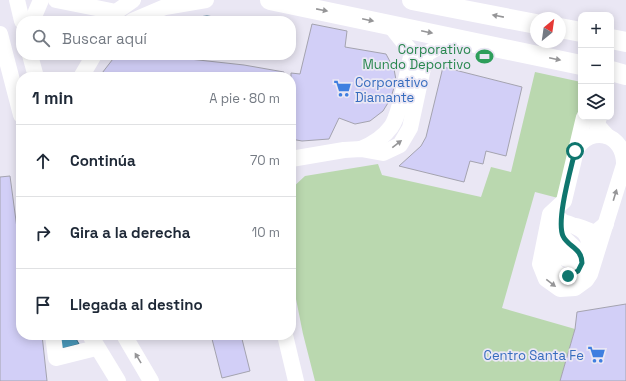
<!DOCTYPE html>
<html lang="es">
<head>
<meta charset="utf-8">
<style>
	:root { --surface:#fff; --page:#f6f6f7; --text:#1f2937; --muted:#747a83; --line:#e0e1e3 }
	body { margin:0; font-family:"Space Grotesk",sans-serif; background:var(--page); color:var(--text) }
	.controls { position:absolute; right:12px; top:12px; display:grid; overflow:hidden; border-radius:8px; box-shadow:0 2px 10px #0003 }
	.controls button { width:36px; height:36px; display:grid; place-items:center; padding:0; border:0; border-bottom:1px solid var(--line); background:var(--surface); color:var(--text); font:20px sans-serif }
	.compass { position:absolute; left:530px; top:12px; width:36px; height:36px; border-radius:50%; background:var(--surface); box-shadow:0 2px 10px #0003; rotate:29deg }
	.stop { position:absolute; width:12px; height:12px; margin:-9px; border:3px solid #0f766e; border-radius:50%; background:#fff }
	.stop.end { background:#0f766e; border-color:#fff; box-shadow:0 1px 4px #0008 }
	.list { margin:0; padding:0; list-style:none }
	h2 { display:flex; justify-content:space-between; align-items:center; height:52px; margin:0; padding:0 16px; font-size:17px }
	h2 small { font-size:13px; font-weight:400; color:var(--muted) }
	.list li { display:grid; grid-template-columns:26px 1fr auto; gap:12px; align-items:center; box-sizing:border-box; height:72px; padding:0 16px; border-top:1px solid var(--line) }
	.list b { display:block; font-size:15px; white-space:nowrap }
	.list em { font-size:13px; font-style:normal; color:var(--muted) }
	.icon { flex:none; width:22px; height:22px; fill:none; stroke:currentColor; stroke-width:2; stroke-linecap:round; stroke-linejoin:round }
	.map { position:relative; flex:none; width:626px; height:381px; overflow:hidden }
	.search { position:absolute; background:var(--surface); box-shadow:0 2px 10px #0003; left:16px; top:16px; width:280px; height:44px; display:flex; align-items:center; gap:10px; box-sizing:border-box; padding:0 14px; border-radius:16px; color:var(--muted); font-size:15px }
	.panel { position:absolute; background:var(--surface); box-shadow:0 2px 10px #0003; left:16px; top:72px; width:280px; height:268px; border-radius:16px }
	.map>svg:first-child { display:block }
	.green { fill:#bad8af }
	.water { fill:#4998b9; stroke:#397088 }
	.building { fill:#d2cff7; stroke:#a4a3af }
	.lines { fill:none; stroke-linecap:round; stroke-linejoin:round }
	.minor { stroke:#fff; stroke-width:16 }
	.major { stroke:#fff; stroke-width:20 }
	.oneway { fill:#959597 }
	.route { stroke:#0f766e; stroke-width:5 }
	.labels { text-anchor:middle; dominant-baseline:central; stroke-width:3.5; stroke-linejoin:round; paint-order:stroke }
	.leisure-label { font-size:13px; fill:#27864d; stroke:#eae7f4; text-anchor:end }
	.shop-label { font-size:13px; fill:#366cbe; stroke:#eae7f4; text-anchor:start }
</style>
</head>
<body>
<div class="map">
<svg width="626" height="381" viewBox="0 0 626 381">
	<rect width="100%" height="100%" fill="#eae7f4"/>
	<polygon class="green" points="535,72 581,82 581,110 558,198 535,192 502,308 575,329 560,381 315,381 303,334 291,274 291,189 305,176 378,164 382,175 481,197 491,167 511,172"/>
	<g class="water">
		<polygon points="207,16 245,21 182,21 189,18"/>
		<polygon points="60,335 74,335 79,344 61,349"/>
	</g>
	<g class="building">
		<polygon points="312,24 347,31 345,47 386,54 394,69 396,80 391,98 383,111 370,121 355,124 339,118 329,139 302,141 291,139 291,73 300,74"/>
		<polygon points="116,55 153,55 244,65 284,72 283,77 99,77"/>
		<polygon points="443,67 522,87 506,156 486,151 483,164 470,161 464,182 399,166 421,146 426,137"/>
		<polygon points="10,176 21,258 21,335 42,335 47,381 0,381 0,177"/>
		<polygon points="626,304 626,381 560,381 575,329 577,312"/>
		<polygon points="211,335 241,335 250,371 222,378"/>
	</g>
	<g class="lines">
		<g class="minor">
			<polyline points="17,0 22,21"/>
			<polyline points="56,0 116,12 133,0"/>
			<polyline points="32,21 41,0"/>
			<polyline points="132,21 165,7 206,0"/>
			<polyline points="0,34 21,115"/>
			<polyline points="30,55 36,77"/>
			<polyline points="81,77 94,55"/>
			<polyline points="599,117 597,125 607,136"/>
			<path d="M 361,149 C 373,144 383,138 391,127 C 401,113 407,71 412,53 L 389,24"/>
			<path d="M 575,151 C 591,123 625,134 624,165 L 590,274 L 586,280 L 575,288 L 560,289 L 546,279 L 540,264 L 550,214 L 564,201 L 584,117"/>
			<polyline points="291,159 344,150 361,149 383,153 400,145 410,128 426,54 454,38"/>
			<path d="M 551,228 C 555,226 561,223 566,223 C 568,223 572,225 574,226 C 603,237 583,268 564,258 C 550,251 552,229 568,225 C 576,224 587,230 595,233 L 606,224"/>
			<path d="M 547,248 L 552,254 C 549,268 557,278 571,276 L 581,267 L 581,254 L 563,237 L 561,220"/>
			<polyline points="53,335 56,358 96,348"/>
			<polyline points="90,335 118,381"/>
			<polyline points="124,335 151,381"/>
			<polyline points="285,335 296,381"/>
		</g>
		<g class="major">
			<polyline points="270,0 581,65"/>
			<polyline points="412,0 536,24"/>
			<polyline points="560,28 581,32"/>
			<polyline points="611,39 626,42"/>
			<polyline points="611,71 626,75"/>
		</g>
	</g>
	<defs><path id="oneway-solid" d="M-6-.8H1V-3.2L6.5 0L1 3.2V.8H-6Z"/></defs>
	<g class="oneway">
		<use href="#oneway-solid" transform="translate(322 10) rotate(11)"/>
		<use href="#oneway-solid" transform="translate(498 16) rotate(-169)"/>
		<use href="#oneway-solid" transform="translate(368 20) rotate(12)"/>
		<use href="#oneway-solid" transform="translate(427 32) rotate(12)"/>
		<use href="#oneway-solid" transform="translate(555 59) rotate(12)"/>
		<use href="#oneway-solid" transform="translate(397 144) rotate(-38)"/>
		<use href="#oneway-solid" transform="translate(615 195) rotate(-73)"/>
		<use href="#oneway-solid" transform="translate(551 283) rotate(38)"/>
		<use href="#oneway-solid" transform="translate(138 358) rotate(-121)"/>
	</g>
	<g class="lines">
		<path class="route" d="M 568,276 L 578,271 L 582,263 C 582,248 568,247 563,236 C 556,220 571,169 575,151"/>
	</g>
	<defs>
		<symbol id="stadium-bare" viewBox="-9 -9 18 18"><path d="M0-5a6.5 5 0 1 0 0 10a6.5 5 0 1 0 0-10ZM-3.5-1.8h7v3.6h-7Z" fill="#2e9e5b" stroke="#eae7f4" stroke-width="2.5" paint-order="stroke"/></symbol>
		<symbol id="supermarket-bare" viewBox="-9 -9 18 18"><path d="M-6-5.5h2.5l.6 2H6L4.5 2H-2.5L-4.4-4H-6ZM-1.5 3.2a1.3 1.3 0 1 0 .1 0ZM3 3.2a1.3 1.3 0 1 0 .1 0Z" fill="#3f7fe0" stroke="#eae7f4" stroke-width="2.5" paint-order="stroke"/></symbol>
	</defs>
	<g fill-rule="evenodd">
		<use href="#stadium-bare" x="472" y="44" width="25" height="25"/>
		<use href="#supermarket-bare" x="330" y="76" width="25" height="25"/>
		<use href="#supermarket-bare" x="584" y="342" width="25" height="25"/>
	</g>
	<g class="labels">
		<g class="leisure-label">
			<text x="471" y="49">Corporativo<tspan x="471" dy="15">Mundo Deportivo</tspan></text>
		</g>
		<g class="shop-label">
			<text x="355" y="82">Corporativo<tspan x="355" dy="15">Diamante</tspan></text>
			<text x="584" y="355" text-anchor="end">Centro Santa Fe</text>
		</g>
	</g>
</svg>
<div class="controls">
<button>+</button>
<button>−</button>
<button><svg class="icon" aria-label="layers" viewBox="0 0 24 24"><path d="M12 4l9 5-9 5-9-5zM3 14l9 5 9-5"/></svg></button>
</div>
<svg class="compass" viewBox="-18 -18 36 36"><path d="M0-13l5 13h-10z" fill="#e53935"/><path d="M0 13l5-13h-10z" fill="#747a83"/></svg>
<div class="stop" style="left:575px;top:151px"></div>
<div class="stop end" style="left:568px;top:276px"></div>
<div class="search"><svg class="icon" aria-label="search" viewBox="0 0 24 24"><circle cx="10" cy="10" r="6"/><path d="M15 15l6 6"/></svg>Buscar aquí</div>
<section class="panel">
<h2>1 min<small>A pie · 80 m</small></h2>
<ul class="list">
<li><svg class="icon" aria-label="ahead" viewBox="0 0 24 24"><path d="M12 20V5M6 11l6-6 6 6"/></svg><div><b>Continúa</b></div><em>70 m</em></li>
<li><svg class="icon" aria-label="right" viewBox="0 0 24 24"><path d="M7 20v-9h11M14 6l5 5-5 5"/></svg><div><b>Gira a la derecha</b></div><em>10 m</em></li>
<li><svg class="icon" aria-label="arrive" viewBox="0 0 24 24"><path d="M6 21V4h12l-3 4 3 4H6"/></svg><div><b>Llegada al destino</b></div></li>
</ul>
</section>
</div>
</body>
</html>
